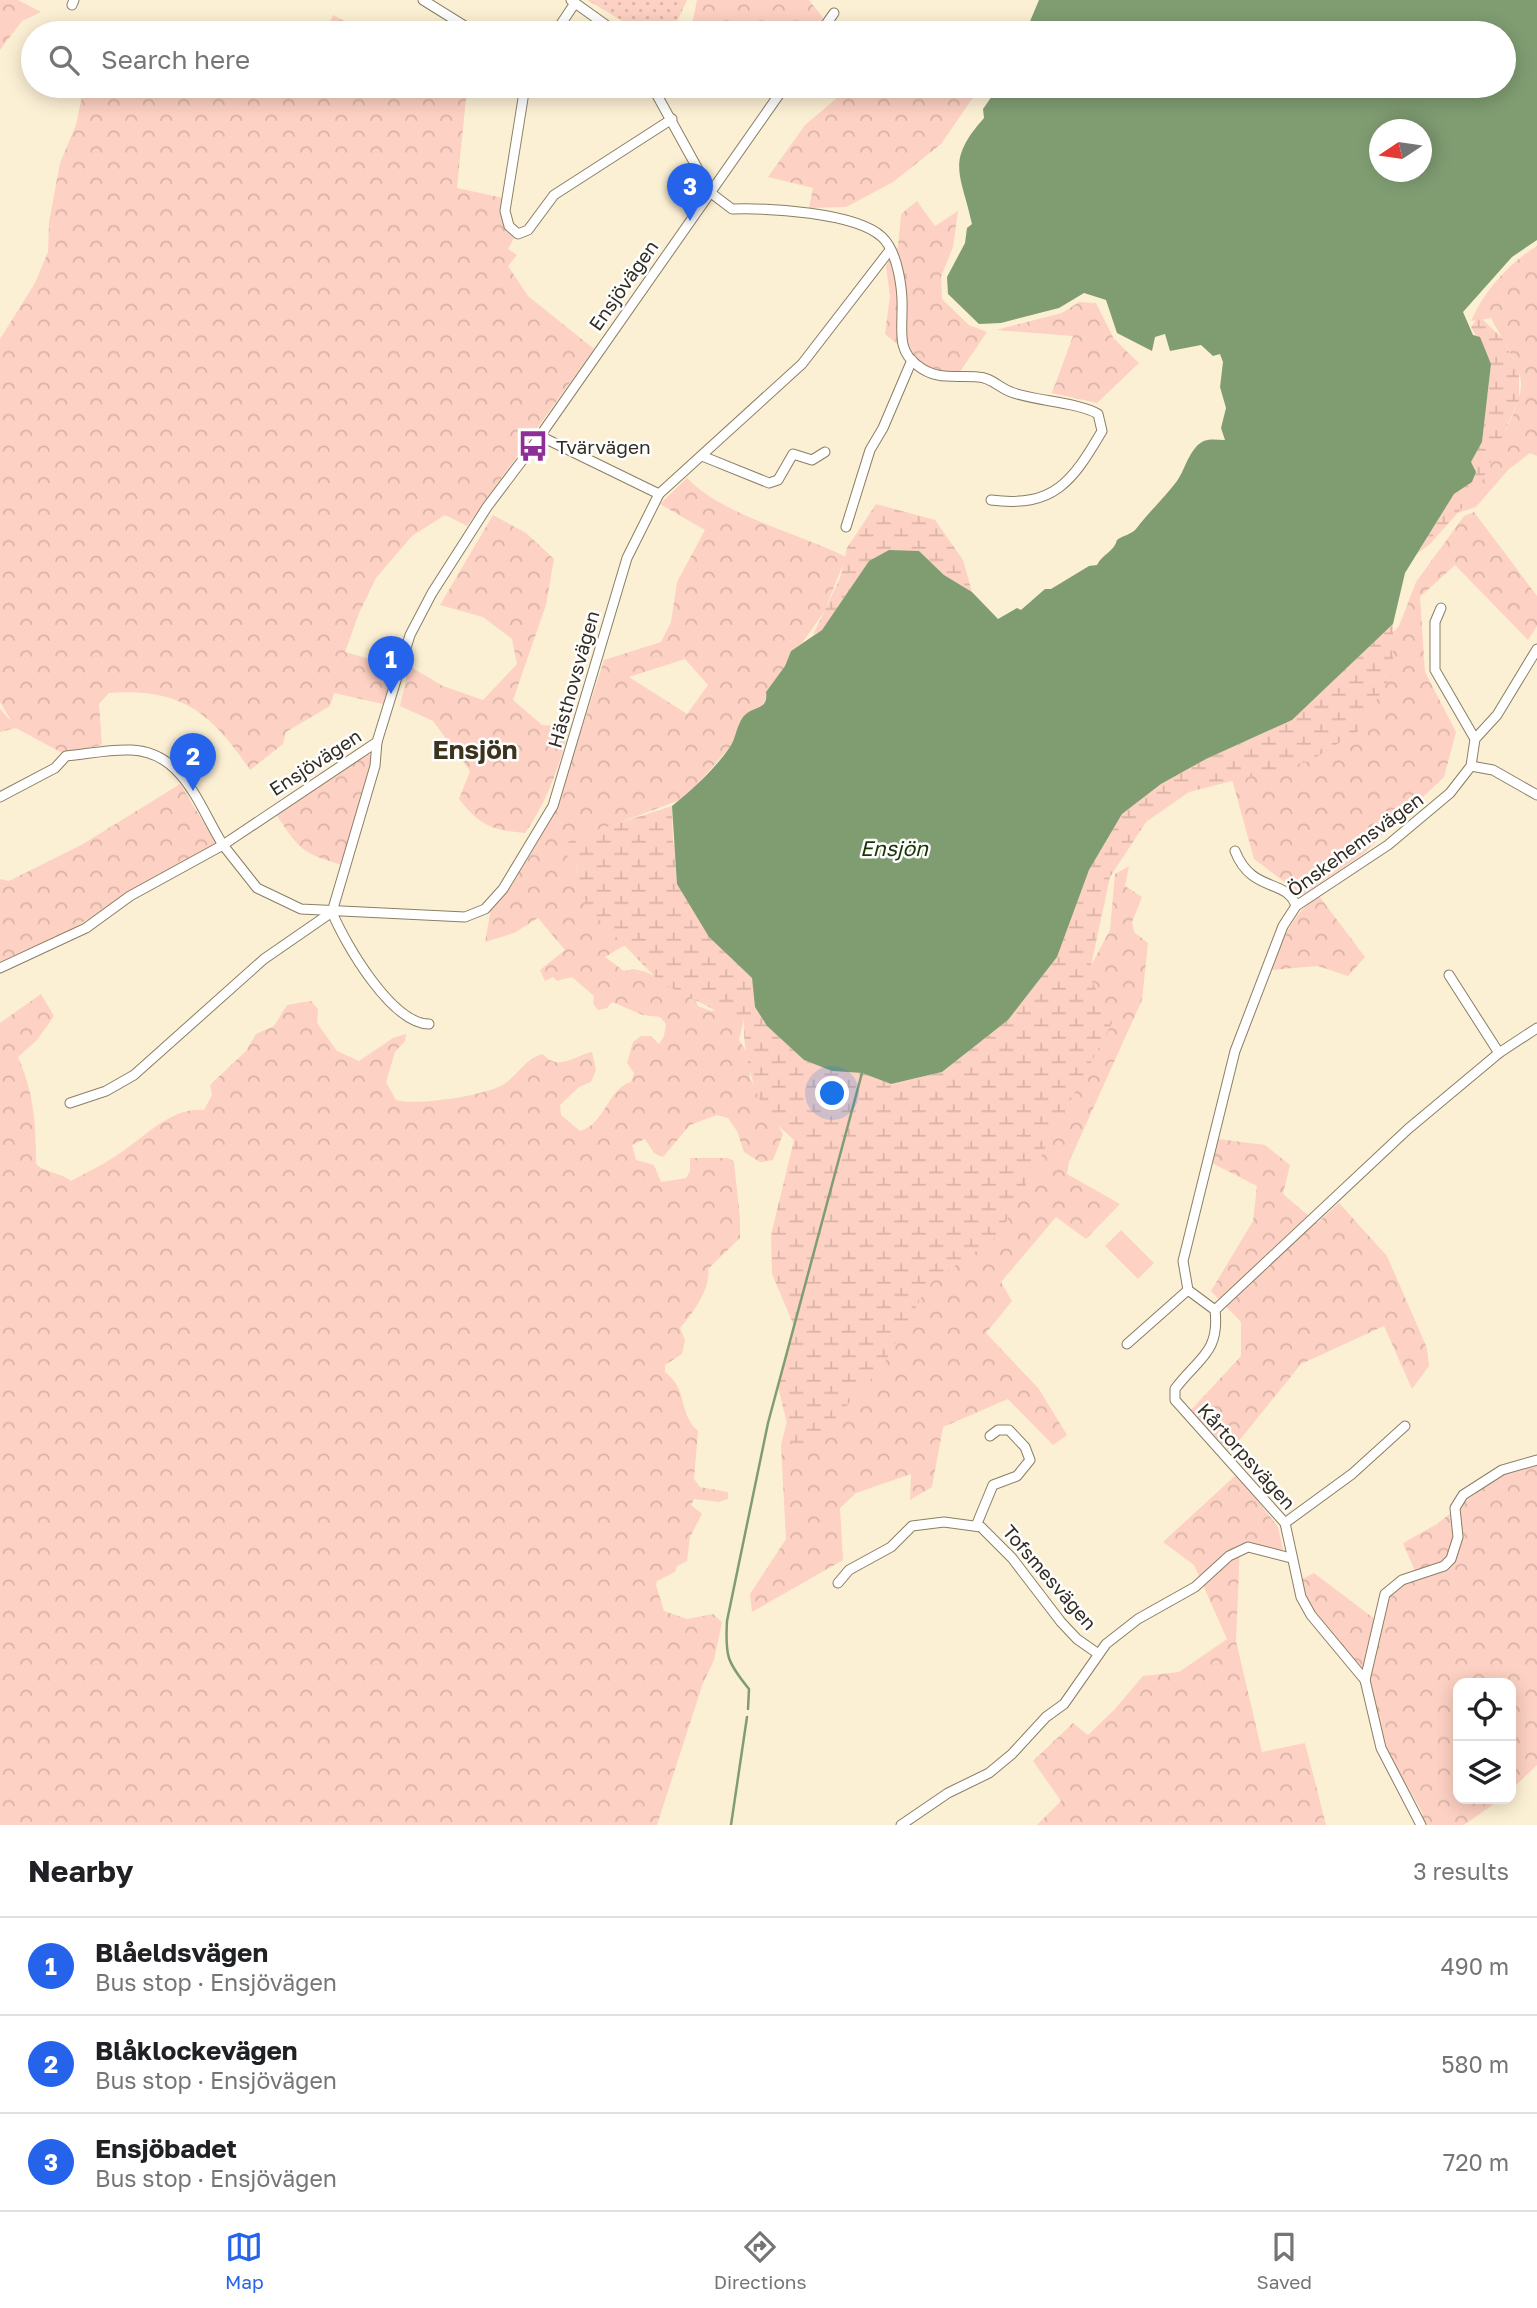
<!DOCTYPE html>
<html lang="en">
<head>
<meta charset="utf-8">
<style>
	:root { --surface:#fff; --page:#f6f6f6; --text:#202124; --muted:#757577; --line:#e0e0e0; --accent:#2563eb }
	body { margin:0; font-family:"Golos Text",sans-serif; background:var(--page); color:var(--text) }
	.controls { position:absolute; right:21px; bottom:21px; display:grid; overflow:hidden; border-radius:14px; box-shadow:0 4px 18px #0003 }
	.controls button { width:63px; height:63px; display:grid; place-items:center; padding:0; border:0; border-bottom:2px solid var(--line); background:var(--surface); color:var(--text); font:35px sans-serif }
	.compass { position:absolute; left:1369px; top:119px; width:63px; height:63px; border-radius:50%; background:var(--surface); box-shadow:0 4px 18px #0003; rotate:257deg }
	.you { position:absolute; left:833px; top:1094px; width:24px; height:24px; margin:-18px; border:5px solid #fff; border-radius:50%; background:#1a73e8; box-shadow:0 0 0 10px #1a73e833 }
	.badge { display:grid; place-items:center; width:46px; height:46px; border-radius:50%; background:var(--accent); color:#fff; font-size:23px; font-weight:700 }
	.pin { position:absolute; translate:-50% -58px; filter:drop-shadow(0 2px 4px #0008) }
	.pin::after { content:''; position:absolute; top:37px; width:24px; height:21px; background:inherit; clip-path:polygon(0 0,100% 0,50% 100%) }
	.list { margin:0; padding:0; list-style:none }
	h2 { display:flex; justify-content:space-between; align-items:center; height:91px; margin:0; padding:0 28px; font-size:30px }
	h2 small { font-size:23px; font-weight:400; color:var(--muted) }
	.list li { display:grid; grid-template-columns:46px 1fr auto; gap:21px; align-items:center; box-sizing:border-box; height:98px; padding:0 28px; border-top:2px solid var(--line) }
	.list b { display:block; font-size:26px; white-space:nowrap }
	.list p { margin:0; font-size:23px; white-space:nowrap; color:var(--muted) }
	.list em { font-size:23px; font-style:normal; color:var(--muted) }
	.icon { flex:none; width:38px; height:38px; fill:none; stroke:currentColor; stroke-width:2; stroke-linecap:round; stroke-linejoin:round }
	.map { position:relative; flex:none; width:1537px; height:1825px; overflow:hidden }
	.search { position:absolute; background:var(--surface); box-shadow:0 4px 18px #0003; left:21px; right:21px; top:21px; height:77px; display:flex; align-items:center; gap:18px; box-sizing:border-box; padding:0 24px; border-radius:38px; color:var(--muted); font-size:26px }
	.sheet { height:385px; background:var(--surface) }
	nav { display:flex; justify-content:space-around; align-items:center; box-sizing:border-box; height:98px; border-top:2px solid var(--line); background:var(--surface); font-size:19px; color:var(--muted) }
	nav a { display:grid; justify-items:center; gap:4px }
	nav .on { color:var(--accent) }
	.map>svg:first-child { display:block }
	.forest { fill:url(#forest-crowns); fill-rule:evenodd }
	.wetland { fill:url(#wetland-marsh) }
	.garden { fill:url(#garden-dots) }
	.pitch { fill:#fdd1c3 }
	.water { fill:#809d72; fill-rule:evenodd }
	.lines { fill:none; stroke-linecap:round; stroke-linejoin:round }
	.stream { stroke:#809d72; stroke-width:2.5 }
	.minor-casing { stroke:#8a7f66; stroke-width:11 }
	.minor { stroke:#fff; stroke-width:9 }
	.labels { text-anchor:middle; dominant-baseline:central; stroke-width:5; stroke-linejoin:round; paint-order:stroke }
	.street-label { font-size:19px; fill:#322d23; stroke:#fefefe }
	.poi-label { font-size:19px; fill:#322d23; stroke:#fefefe; text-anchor:start }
	.water-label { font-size:21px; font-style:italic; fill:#183304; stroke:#fefefe }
	.district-label { font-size:26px; font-weight:bold; fill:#3d331c; stroke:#fefefe }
</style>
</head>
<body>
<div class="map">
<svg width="1537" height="1825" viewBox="0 0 1537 1825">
	<defs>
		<pattern id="forest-crowns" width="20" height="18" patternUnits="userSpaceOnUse" patternTransform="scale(1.75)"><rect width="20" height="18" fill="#fdd1c3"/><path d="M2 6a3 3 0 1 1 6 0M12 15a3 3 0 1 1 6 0" fill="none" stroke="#d9b4a7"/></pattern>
		<pattern id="wetland-marsh" width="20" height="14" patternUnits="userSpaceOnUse" patternTransform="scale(1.75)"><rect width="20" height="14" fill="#fdd1c3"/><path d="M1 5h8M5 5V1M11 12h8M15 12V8" fill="none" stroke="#d9b4a7"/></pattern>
		<pattern id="garden-dots" width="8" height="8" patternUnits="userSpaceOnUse" patternTransform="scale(1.75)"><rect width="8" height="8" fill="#fdd1c3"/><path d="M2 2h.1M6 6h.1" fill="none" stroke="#d9b4a7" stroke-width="1.8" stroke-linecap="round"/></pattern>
	</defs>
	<rect width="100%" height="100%" fill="#fcf0d4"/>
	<g class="forest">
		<polygon points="0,0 18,0 41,12 22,21 0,50"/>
		<polygon points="697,0 809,0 824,19 814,33 704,33 692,25"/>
		<polygon points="333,15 367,33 325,33"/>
		<polygon points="126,26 169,33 100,33"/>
		<path d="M 84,86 L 462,86 L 467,89 L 457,188 L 503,198 L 505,227 L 514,238 L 508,249 L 517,255 L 508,266 L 528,296 L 594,349 L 467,526 L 445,515 L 412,536 L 376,578 L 359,613 L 345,652 L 395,666 L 383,704 L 334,693 L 330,706 L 286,732 L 283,744 L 250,770 C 210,712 182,688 109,693 L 99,704 L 102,745 L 62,753 L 16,728 L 0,732 L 0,709 L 12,722 L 0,702 L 0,339 L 35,283 L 48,252 L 49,222 L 60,163 L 76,125 Z"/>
		<polygon points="851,86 981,86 941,144 893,182 846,207 809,208 813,188 768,177 805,125"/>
		<polygon points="917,201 935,226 958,211 953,247 941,277 942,299 969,325 987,332 959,373 926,368 885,334 890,296 886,266 898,247 901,214"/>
		<path d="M 1537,246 L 1537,456 L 1530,453 L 1508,470 L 1476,507 L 1442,518 C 1467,487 1522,422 1521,382 C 1521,368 1498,332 1491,318 L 1471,321 C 1484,291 1509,263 1537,246 Z"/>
		<polygon points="1079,302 1096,303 1114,339 1139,363 1097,403 1052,393 1073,336 996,330 1062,313"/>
		<path d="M 687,478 C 722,515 798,533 846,557 L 824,612 L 802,643 L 791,651 L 785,666 L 766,692 C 768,709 754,707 744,716 L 731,746 L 685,798 L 568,842 L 583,888 L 627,944 L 605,957 L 624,971 L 634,969 L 646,972 L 692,994 L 698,1006 L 711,1011 L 723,1008 L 744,1019 L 739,1040 L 750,1057 L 750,1078 L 783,1134 L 773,1160 L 760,1162 L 744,1152 L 737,1131 L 728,1118 L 717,1115 L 690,1125 L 663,1157 L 654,1153 L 645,1139 L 632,1145 L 636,1160 L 654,1165 L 661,1182 L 686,1178 L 690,1171 L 690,1158 L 727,1158 L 734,1161 C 736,1188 741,1211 740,1238 L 708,1269 C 712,1286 692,1315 680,1328 L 685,1340 L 682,1354 L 665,1365 L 665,1372 C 689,1390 677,1412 698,1431 L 694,1479 L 700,1487 L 728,1492 L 728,1499 L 719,1502 L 694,1499 L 691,1505 L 702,1514 L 690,1537 L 687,1561 L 677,1566 L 675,1572 L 657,1581 L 656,1585 L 664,1611 L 687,1619 L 713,1614 L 722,1622 L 714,1660 L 703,1683 L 657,1825 L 0,1825 L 0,1023 L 41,994 L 54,1016 L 37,1040 L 18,1057 C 34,1093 36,1125 36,1164 C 45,1173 60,1172 71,1181 C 85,1173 101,1166 114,1157 C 141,1141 170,1106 204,1110 L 212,1095 L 210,1085 L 246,1051 L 256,1034 L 274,1026 L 287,1005 L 311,1001 L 318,1009 L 317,1023 L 337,1051 L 359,1061 L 393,1038 L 406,1034 L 405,1041 L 395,1052 L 386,1082 L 396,1100 C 415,1106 486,1096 504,1084 C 518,1075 527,1057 543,1054 C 559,1072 573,1056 592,1052 L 596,1070 L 591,1082 L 579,1087 L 560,1105 L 561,1115 L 580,1131 C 605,1124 608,1088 631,1082 L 634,1073 L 627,1063 L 633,1042 L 641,1036 L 651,1036 L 659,1044 L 664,1036 L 666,1024 L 660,1017 L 643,1015 L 612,1002 L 607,1008 L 598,1010 L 593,1004 L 594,996 L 572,977 L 557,981 L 553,977 L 545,981 L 540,970 L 565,950 L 538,918 L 514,933 L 485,942 L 491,908 L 529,857 L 557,806 L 604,660 L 661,642 L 671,622 L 677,582 L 705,530 L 660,504 ZM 685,659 L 708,685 L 687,714 L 629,677 Z"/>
		<polygon points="1474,512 1537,596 1537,626 1528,640 1455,565 1420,597 1425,672 1456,732 1444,777 1363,854 1302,895 1254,859 1228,765 1366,659 1399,626 1416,582 1464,516"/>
		<path d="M 493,515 L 526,533 L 554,559 L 546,605 L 513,700 L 542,725 L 570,727 C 559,766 548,800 525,833 C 492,830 480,826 459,799 L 470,771 L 433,721 L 400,706 L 409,666 L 443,686 L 483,700 L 517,664 L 512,639 L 483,617 L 440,605 Z"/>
		<path d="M 368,753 L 373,759 L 342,865 C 301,853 299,849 276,814 Z"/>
		<polygon points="180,784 216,843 70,930 0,962 0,879 9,881 83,844"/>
		<polygon points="1129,866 1125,886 1142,897 1132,922 1134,932 1148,943 1142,1000 1069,1162 1067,1174 1120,1204 1086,1239 1056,1217 1001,1282 1012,1301 986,1333 1039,1389 1067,1435 1053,1445 1008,1399 943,1427 932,1487 910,1500 911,1474 856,1493 840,1508 843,1560 752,1612 750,1594 786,1539 781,1445 858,1140 1073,999 1110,930 1115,874"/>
		<path d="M 1319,896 L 1365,957 L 1348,976 L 1318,966 L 1271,970 C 1283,941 1291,913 1319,896 Z"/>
		<polygon points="1218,1139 1265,1145 1290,1165 1283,1194 1317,1223 1339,1203 1387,1256 1427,1348 1429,1366 1412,1389 1384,1326 1301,1364 1230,1452 1190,1411 1241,1356 1241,1322 1211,1291 1253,1221 1257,1186 1212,1163"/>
		<path d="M 1537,1464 L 1537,1765 L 1511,1790 L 1511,1683 L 1458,1683 L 1458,1799 L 1501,1799 L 1464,1825 L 1424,1825 L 1422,1812 L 1384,1746 L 1370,1679 L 1318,1621 L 1298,1581 L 1314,1573 L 1376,1620 L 1384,1621 C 1384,1591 1392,1589 1418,1578 L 1403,1543 L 1437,1524 L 1498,1476 Z"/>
		<polygon points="1237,1474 1278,1527 1283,1550 1240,1544 1236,1641 1262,1752 1305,1743 1326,1825 1037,1825 1061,1801 1033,1761 1073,1723 1088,1735 1114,1710 1143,1676 1179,1672 1227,1639 1194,1565 1163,1542"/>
	</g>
	<g class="wetland">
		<polygon points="1479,316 1502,338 1519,371 1519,400 1478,490 1430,544 1417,554 1454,494 1472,482 1471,462 1482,442 1491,364 1471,327"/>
		<polygon points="876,504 935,520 963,560 972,592 944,575 919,551 869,561 822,630 813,635 840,578 847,548"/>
		<path d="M 1393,624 L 1393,672 L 1358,731 L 1310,761 L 1189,792 L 1146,822 L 1110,877 L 1089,975 L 1112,1023 L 999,1235 L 929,1284 L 882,1367 L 815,1440 L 793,1448 L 778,1387 L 794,1326 L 772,1274 L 771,1235 L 794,1140 C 786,1132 773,1123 767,1113 C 752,1091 742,1045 744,1019 L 732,1019 L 660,982 L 587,907 L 576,865 L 560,848 L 575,837 L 672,806 L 673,842 L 709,937 L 752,978 L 755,1007 L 767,1026 L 804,1060 L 832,1071 L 862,1073 L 891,1084 L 942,1072 L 1008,1020 L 1057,957 L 1089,870 L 1122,814 L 1161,784 L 1206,759 L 1292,720 Z"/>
	</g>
	<polygon class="garden" points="587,0 687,0 672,32 643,23 631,26"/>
	<polygon class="pitch" points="1121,1230 1154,1263 1138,1279 1105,1246"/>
	<path class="water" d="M 1039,0 L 1537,0 L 1537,240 L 1512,257 L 1463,312 L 1473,335 L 1480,337 L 1491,364 L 1482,442 L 1471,462 L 1476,472 L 1472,482 L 1454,494 L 1405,573 L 1393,624 L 1292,720 L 1206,759 L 1161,784 L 1122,814 L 1089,870 L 1057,957 L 1008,1020 L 942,1072 L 891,1084 L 862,1073 L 832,1071 L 804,1060 L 767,1026 L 755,1007 L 752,978 L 709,937 L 677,884 L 672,806 C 693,789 714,770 730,747 C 736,738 736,727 743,717 C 751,706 769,711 766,692 L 785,666 L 791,651 L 822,630 L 869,561 L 889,550 L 919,551 L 944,575 L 972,592 L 998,619 L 1017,608 L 1021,610 L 1045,589 L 1051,589 L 1089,566 L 1097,565 C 1102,554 1114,552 1117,540 C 1122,536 1132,534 1136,529 C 1149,512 1165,497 1177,481 C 1184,471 1187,457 1196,447 C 1205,437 1214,440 1225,440 L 1221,428 L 1226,408 L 1220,387 L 1223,362 L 1220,354 L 1213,356 L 1201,345 L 1170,351 L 1165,334 L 1155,337 L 1152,351 L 1117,333 L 1106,300 L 1084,293 L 1059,308 L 1001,323 L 979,324 L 948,294 L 947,277 L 965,243 L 967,228 L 972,224 C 961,173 945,162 984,118 L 983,109 L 999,86 L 1504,86 L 1504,33 L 1025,33 ZM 1380,130 L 1422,130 L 1422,172 L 1380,172 Z"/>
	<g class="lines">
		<g class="stream">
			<path d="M 748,1709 L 749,1689 C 727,1662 725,1656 727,1621 L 768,1423 L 862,1073"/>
			<polyline points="731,1825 747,1717"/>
		</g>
		<defs>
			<g id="minor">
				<polyline points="423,0 476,33"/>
				<polyline points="571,0 617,33"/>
				<polyline points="72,5 74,0"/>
				<polyline points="555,33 575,3"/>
				<polyline points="820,33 834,13"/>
				<polyline points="525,86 505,211 509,226 518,234 528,230 554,195 672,119"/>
				<path d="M 652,86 L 711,193 L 732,209 C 767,208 855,212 882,237 C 898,252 903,290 902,312 C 902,333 898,351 917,365 C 936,381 955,375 978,377 C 990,377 1000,388 1011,392 C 1034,401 1078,402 1098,414 L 1102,431 C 1072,482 1054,508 991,500"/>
				<polyline points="540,436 659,494"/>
				<polyline points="702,456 769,483 778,480 793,454 812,460 825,452"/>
				<polyline points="846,527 870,450 883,428 912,360"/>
				<polyline points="1441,608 1435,622 1435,670 1475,739"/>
				<polyline points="1471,766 1493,770 1537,795"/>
				<path d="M 0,797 L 55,768 L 66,756 C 88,754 109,749 131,750 C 184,752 199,807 223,845 L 377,742 L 410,635 L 432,593 L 487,507 L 533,446 L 785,86"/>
				<path d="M 1235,851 C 1252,894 1287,878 1296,906"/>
				<path d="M 332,912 C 345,944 392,1024 429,1024"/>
				<polyline points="0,968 86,928 130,896 223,845 257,888 301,909 465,917 485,909 503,889 553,806 627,558 659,494 802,364 890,250"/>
				<polyline points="1449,975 1499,1053"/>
				<polyline points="70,1103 106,1091 134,1075 264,959 332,912 375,766 377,742"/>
				<polyline points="1215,1310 1188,1290 1183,1261 1235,1051 1283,926 1296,906 1388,845 1450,793 1471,766 1475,739 1497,715 1537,649"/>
				<path d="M 1215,1310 C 1220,1353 1198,1358 1175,1389 L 1175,1400 L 1285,1523 L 1301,1597 L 1311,1615 L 1365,1680 L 1381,1748 L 1421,1825"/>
				<polyline points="1215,1310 1408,1129 1499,1053 1537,1028"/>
				<polyline points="1127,1344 1188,1290"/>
				<polyline points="1285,1523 1352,1474 1405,1426"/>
				<polyline points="976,1526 993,1485 1017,1476 1030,1460 1025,1447 1009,1430 998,1430 990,1436"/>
				<polyline points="838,1583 849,1570 891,1547 912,1526 944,1522 981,1527 1012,1558 1061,1622 1077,1639 1097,1653"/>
				<polyline points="1365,1680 1385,1594 1402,1580 1444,1566 1451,1559 1458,1537 1455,1508 1463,1495 1502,1470 1537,1460"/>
				<polyline points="901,1825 948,1793 989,1773 1012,1754 1046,1717 1064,1704 1106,1644 1138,1619 1195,1587 1229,1556 1248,1547 1291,1558"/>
			</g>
		</defs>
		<use href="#minor" class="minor-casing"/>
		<use href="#minor" class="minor"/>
	</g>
	<defs>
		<symbol id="bus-bare" viewBox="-9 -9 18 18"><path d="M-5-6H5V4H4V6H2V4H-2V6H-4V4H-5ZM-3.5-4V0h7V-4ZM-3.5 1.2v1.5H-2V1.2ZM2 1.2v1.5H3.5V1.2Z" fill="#8e2f97" stroke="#fefefe" stroke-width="2.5" paint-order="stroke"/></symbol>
	</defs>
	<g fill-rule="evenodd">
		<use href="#bus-bare" x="511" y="424" width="44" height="44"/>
	</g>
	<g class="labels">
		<g class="street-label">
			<text transform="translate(623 285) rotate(-55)">Ensjövägen</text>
			<text transform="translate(573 679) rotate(-74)">Hästhovsvägen</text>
			<text transform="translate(315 762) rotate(-33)">Ensjövägen</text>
			<text transform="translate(1355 844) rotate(-36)">Önskehemsvägen</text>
			<text transform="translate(1247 1456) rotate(48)">Kårtorpsvägen</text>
			<text transform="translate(1050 1577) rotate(49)">Tofsmesvägen</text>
		</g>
		<g class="poi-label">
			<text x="556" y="446">Tvärvägen</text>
		</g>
		<g class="water-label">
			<text x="894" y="848">Ensjön</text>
		</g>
		<g class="district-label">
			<text x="475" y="749">Ensjön</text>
		</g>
	</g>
</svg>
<div class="controls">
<button><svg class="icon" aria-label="locate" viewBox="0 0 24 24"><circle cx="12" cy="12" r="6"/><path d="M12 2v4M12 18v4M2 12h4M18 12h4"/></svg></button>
<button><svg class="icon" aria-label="layers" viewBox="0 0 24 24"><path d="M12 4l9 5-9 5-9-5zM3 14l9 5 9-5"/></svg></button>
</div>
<svg class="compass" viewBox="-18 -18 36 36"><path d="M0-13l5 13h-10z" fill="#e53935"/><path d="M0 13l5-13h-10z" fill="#757577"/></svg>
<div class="you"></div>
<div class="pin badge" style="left:391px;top:694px">1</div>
<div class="pin badge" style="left:193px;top:791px">2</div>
<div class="pin badge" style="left:690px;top:221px">3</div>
<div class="search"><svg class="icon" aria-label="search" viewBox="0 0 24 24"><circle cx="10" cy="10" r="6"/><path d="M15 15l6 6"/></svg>Search here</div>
</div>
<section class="sheet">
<h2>Nearby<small>3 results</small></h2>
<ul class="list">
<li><span class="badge">1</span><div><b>Blåeldsvägen</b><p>Bus stop · Ensjövägen</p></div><em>490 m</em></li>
<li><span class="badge">2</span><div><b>Blåklockevägen</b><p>Bus stop · Ensjövägen</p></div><em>580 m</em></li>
<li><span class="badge">3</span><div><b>Ensjöbadet</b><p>Bus stop · Ensjövägen</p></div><em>720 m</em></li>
</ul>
</section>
<nav>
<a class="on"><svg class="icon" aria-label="map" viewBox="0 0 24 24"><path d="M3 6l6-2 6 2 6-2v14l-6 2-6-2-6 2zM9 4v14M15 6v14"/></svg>Map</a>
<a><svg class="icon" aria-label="directions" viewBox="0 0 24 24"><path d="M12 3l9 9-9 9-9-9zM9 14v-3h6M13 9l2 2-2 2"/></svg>Directions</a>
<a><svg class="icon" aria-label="saved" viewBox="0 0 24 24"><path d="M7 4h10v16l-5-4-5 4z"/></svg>Saved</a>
</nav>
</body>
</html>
